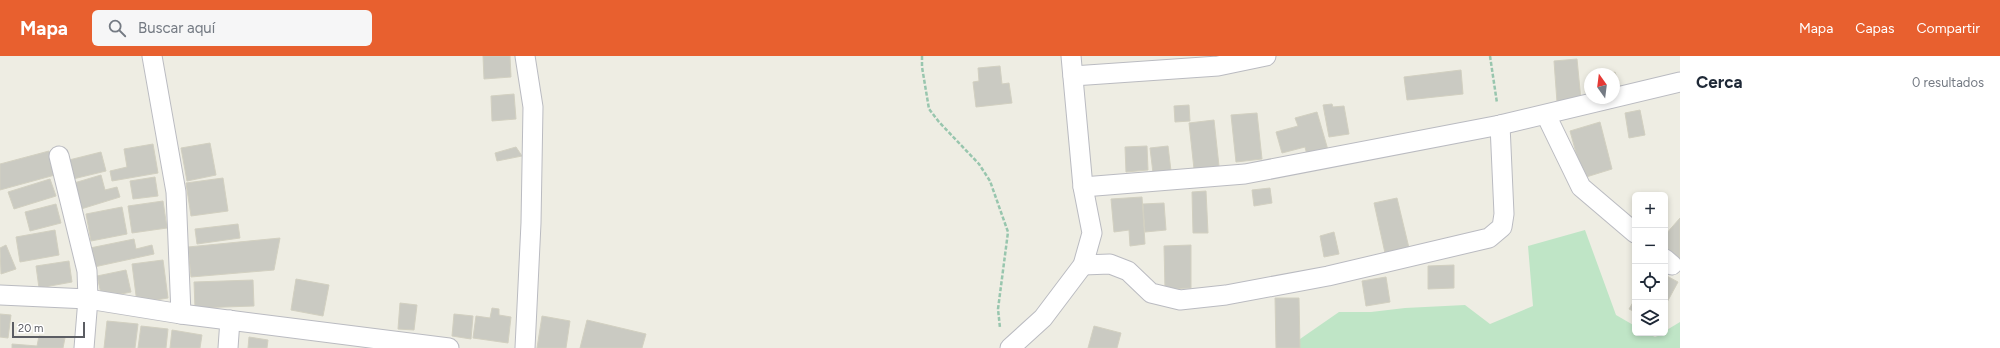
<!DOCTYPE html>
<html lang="es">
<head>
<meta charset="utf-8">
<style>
	:root { --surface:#fff; --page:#f6f6f7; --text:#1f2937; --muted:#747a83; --line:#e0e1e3; --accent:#e8602f }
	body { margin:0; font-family:Figtree,sans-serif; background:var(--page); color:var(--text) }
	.controls { position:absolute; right:12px; bottom:12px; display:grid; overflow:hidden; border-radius:6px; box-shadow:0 2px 6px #0003 }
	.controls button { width:36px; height:36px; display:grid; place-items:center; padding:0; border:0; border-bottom:1px solid var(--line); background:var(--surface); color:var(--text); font:20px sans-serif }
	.compass { position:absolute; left:1584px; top:12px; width:36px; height:36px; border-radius:50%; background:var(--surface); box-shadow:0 2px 6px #0003; rotate:346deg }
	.scale { position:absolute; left:12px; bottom:10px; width:73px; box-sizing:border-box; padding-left:4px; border:2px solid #5b5d63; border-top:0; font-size:11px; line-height:14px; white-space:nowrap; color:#5b5d63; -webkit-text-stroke:3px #fff; paint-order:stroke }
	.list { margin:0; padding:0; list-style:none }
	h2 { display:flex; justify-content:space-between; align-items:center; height:52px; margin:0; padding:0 16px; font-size:17px }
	h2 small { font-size:13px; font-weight:400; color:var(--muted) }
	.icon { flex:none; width:22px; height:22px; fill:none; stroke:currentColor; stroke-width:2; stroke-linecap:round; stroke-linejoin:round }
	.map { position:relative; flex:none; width:1680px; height:292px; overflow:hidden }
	header { display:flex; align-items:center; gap:24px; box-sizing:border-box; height:56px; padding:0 20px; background:var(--accent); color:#fff }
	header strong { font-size:19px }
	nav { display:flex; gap:22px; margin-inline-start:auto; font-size:14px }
	.search { width:280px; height:36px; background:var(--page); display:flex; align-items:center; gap:10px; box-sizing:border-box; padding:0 14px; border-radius:6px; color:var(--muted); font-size:15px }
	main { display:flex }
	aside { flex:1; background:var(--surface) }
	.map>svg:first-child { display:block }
	.green { fill:#bfe5c6 }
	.building { fill:#cacac2; stroke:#d2d0c1 }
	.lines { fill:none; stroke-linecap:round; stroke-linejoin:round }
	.street-casing { stroke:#babbc1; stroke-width:21 }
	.path { stroke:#98c6ae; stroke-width:2.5; stroke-dasharray:4 2; stroke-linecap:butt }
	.street { stroke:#fff; stroke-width:19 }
</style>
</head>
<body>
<header>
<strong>Mapa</strong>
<div class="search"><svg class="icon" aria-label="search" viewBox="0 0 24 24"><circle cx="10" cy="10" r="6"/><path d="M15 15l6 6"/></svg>Buscar aquí</div>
<nav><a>Mapa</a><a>Capas</a><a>Compartir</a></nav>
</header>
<main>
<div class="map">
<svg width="1680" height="292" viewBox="0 0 1680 292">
	<rect width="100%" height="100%" fill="#eeede3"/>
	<polygon class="green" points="1585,174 1616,259 1635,270 1635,277 1647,277 1655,281 1665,277 1665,275 1680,266 1680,292 1277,292 1300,283 1339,256 1371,256 1405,252 1465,249 1490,268 1533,250 1528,190"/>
	<g class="building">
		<polygon points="483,0 510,0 511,21 484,23"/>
		<polygon points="1577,3 1581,44 1557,46 1554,5"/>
		<polygon points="1000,10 1002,28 1009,27 1012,47 976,51 973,26 979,25 978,12"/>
		<polygon points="1461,14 1463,38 1407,44 1404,21"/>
		<polygon points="1615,16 1620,30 1614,32 1614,18 1608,18"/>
		<polygon points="514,38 516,63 492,65 491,40"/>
		<polygon points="1332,48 1333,51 1344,50 1349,78 1329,81 1323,49"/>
		<polygon points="1189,49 1190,65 1175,66 1174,50"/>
		<polygon points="1640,54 1645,79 1629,82 1625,57"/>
		<polygon points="1317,56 1328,94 1307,99 1305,91 1282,97 1276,76 1298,70 1295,62"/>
		<polygon points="1257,57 1262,103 1236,106 1231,59"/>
		<polygon points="1214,64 1219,110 1194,113 1189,67"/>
		<polygon points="1600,66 1612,113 1583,122 1570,75"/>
		<polygon points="210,87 216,119 187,125 181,92"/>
		<polygon points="153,88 158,117 112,125 110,115 127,111 124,93"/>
		<polygon points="1147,90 1148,114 1126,116 1125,91"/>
		<polygon points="1168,90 1171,115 1153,117 1150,92"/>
		<polygon points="516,91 522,100 497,105 495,97"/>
		<polygon points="49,95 55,119 0,134 0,108"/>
		<polygon points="101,96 106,115 73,123 69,104"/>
		<polygon points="101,119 105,134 117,131 120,141 81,153 74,127"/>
		<polygon points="155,121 158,140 133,143 130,125"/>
		<polygon points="223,122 228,155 191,160 186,127"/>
		<polygon points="50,123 56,140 14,153 8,136"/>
		<polygon points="1270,132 1272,147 1254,150 1252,134"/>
		<polygon points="1206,135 1208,177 1193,177 1192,136"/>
		<polygon points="1142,141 1145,188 1130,190 1129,174 1114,176 1111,143"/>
		<polygon points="1397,142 1409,192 1385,197 1374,147"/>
		<polygon points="163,145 167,172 132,177 128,150"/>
		<polygon points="1164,147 1166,174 1145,176 1143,148"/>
		<polygon points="56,148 61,167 30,175 25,156"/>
		<polygon points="122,151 127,178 91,185 86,158"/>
		<polygon points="1680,162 1680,206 1665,193 1665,179"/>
		<polygon points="238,168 240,182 197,188 195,173"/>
		<polygon points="55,174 59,199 20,206 16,181"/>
		<polygon points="1334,176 1339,198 1324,201 1320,180"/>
		<polygon points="280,182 274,214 191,221 188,191"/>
		<polygon points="134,183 136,193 152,189 154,198 94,211 90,192"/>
		<polygon points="6,189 16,213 1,218 0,192"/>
		<polygon points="1191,189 1191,232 1165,233 1164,190"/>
		<polygon points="163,204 168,242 137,247 132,208"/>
		<polygon points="69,205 72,226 39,232 36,210"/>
		<polygon points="1454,209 1454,232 1428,233 1428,210"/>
		<polygon points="126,214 131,236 102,242 97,220"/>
		<polygon points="1665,219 1678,226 1665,250"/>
		<polygon points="1386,221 1390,246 1366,250 1362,225"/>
		<polygon points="296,223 329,229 323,260 291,254"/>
		<polygon points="253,224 254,250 195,252 194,226"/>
		<polygon points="1275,242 1299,242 1300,292 1276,292"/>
		<polygon points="1635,243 1635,256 1629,253"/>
		<polygon points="400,247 417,249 414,274 398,273"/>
		<polygon points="492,252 499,253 499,259 511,261 508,287 473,282 476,260 490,262"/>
		<polygon points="0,258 11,259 8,282 0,281"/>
		<polygon points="454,258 473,260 471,283 452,280"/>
		<polygon points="542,260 570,265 566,292 537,292"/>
		<polygon points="587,264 646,278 642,292 580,292"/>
		<polygon points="107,265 138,268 135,292 104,292"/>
		<polygon points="141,270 168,273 166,292 138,292"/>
		<polygon points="1094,270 1121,277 1117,292 1088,292"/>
		<polygon points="172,274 202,279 200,292 170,292"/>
		<polygon points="39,280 65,282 63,292 12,292 12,288 37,290"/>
		<polygon points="249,281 268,284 267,292 248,292"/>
	</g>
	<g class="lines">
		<defs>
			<g id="street">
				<polyline points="152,0 176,136 181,258"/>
				<polyline points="1073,20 1218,10 1266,0"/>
				<polyline points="1546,59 1581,131 1635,177"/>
				<polyline points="59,100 87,215 88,243 84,292"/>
				<polyline points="1083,131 1245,118 1500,69 1680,26"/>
				<polyline points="1665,203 1672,209"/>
				<polyline points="1083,209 1110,208 1128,215 1151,237 1180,244 1226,239 1328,220 1489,182 1502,171 1504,158 1500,69"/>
				<polyline points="0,239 88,243 181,258 449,292"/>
				<polyline points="228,292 230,264"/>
				<polyline points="525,292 531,167 533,51 525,0"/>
				<polyline points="1010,292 1043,262 1083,209 1092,177 1083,131 1071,0"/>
			</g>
		</defs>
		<use href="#street" class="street-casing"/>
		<g class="path">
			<polyline points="922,0 922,11 929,53 939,66 979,108 990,125 1008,176 998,253 1000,272"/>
			<polyline points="1490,0 1497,47"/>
		</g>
		<use href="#street" class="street"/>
	</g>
</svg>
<div class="controls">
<button>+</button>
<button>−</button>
<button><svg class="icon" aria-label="locate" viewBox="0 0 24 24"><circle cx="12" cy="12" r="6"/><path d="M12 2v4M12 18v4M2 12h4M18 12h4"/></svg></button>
<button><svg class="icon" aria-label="layers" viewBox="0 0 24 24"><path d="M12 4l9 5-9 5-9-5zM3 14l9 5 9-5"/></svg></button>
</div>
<svg class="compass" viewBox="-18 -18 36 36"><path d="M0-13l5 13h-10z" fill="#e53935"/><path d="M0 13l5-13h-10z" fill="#747a83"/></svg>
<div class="scale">20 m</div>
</div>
<aside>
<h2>Cerca<small>0 resultados</small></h2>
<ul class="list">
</ul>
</aside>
</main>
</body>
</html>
